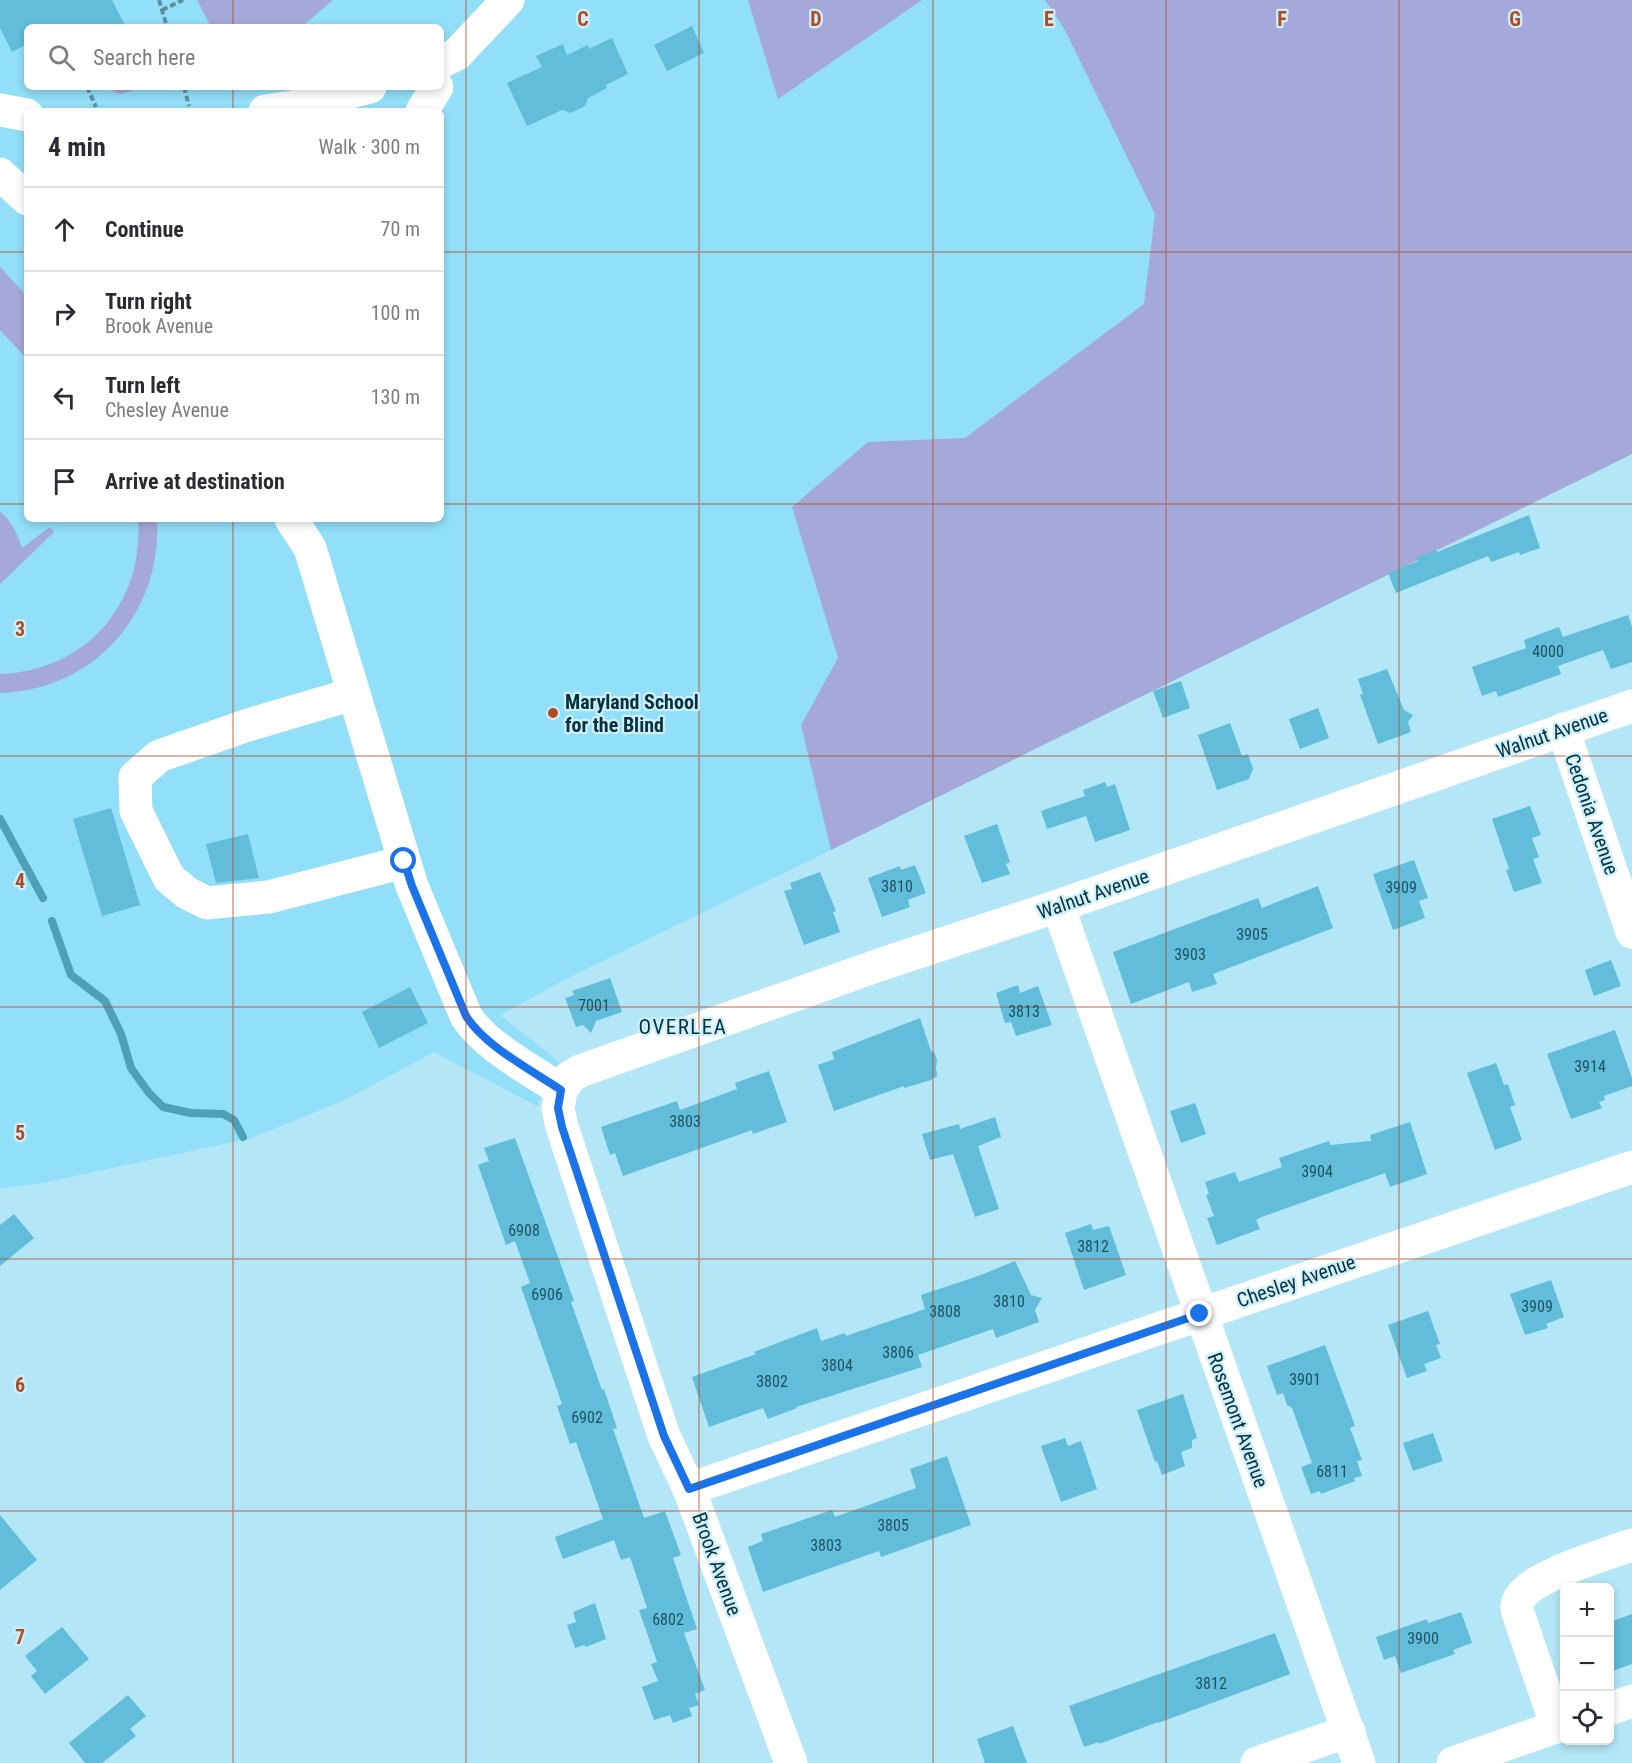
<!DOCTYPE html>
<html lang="en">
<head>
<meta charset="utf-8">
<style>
	:root { --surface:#fff; --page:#f7f7f7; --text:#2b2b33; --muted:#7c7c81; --line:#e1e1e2 }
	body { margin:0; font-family:"Roboto Condensed",sans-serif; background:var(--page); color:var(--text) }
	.controls { position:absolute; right:18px; bottom:18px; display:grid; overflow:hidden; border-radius:9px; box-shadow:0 3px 9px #0003 }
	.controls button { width:54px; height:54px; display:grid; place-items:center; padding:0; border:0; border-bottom:2px solid var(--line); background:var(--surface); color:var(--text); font:30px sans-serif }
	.stop { position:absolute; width:18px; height:18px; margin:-14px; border:4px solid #1a73e8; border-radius:50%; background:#fff }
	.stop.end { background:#1a73e8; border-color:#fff; box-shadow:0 2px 6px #0008 }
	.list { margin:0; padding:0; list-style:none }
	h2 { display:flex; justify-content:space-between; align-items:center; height:78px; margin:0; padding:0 24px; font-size:26px }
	h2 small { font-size:20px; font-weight:400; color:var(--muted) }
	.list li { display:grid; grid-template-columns:39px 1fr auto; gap:18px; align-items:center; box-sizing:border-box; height:84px; padding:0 24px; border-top:2px solid var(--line) }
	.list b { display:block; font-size:22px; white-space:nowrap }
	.list p { margin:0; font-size:20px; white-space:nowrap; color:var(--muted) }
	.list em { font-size:20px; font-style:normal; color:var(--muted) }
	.icon { flex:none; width:33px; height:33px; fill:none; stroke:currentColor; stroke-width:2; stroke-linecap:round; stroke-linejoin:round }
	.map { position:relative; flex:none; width:1632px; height:1763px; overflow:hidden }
	.search { position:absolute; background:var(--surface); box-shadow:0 3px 9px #0003; left:24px; top:24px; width:420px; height:66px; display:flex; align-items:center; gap:15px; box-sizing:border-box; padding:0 21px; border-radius:9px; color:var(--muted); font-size:22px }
	.panel { position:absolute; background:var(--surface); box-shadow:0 3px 9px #0003; left:24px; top:108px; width:420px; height:414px; border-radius:9px }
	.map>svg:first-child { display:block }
	.built { fill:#91dff8; fill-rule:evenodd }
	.green { fill:#a4a9d9 }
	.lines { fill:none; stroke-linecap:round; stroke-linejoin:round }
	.stream { stroke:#4e9fb8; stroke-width:8 }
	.building { fill:#61bdd9 }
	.path { stroke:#5f8e9c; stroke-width:4; stroke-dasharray:6 3; stroke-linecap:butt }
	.minor { stroke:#fff; stroke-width:33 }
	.route { stroke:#1a73e8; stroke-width:8 }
	.grid { fill:none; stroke:#b14a23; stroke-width:1.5; stroke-opacity:0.55 }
	.poi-dot { fill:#b14a23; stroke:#cef0fb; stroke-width:2 }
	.labels { text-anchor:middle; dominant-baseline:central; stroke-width:4.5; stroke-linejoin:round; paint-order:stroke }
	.number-label { font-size:16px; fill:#1e5463 }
	.poi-label { font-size:20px; font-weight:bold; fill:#07313c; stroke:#cef0fb; text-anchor:start }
	.street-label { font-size:20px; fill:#07313c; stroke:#cef0fb }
	.neighbourhood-label { font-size:21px; letter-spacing:1.5px; fill:#07313c; stroke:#cef0fb }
	.grid-label { font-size:20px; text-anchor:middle; font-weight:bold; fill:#b14a23; stroke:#cef0fb; stroke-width:4.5; stroke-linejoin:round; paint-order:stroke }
</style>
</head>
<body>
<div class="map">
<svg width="1632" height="1763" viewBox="0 0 1632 1763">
	<rect width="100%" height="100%" fill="#b3e6f7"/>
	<path class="built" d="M 0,0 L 1632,0 L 1381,575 L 831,850 L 566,979 L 500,1015 L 559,1062 L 537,1106 L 434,1052 L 345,1100 L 251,1138 L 38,1184 L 0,1188 ZM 27,27 L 441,27 L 441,87 L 27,87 ZM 27,111 L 441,111 L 441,519 L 27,519 Z"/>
	<g class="green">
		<polygon points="197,0 333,0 306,23 305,27 211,27"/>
		<polygon points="748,0 922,0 778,99"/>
		<polygon points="1045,0 1632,0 1632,454 831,850 801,725 838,658 792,507 868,442 965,438 1144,304 1155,214 1065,30"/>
		<polygon points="110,87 145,87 120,94 111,90"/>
		<polygon points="0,267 27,296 27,359 0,330"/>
		<path d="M 0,511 C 12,522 17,533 22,548 L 50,527 L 54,532 L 0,584 Z"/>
		<path d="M 138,519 L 157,519 C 162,613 95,690 0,693 L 0,674 C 86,671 144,604 138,519 Z"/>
	</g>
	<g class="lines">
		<g class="stream">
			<polyline points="0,819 43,898"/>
			<polyline points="52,921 71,975 105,1001 121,1034 131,1068 149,1093 163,1107 191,1113 223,1114 234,1120 243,1137"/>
		</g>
	</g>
	<g class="building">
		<polygon points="0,0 112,0 126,27 27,27 27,44 12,52 0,28"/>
		<polygon points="692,26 704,53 667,71 654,45"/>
		<polygon points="612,38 628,74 606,85 607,88 588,98 585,106 571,113 562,110 527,126 507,83 542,67 536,56 563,44 567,55 588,45 589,49"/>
		<polygon points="1529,515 1540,548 1520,555 1519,552 1491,562 1488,556 1396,593 1388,573 1418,561 1416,558 1436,550 1437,552"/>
		<polygon points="1628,615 1632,627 1632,662 1611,669 1603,650 1558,666 1561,674 1498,697 1496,691 1482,696 1472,667 1526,648 1524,640 1548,631 1559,627 1563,637"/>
		<polygon points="1387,669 1404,710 1413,715 1408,722 1411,732 1378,744 1360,695 1363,694 1358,679"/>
		<polygon points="1181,681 1190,708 1163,718 1153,691"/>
		<polygon points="1318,708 1329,738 1300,749 1289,719"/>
		<polygon points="1230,723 1242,756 1248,754 1253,769 1249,779 1217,790 1198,735"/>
		<polygon points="1105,782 1107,787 1115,784 1130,830 1095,842 1086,816 1047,829 1041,811 1085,796 1083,790"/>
		<polygon points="1530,806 1541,835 1532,838 1539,857 1533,859 1542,883 1514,892 1506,870 1509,869 1492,819"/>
		<polygon points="111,808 140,905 102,916 73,819"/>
		<polygon points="997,824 1010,862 1006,864 1010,874 982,883 964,836"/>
		<polygon points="248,834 259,878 216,883 206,844"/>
		<polygon points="1414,860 1428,898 1419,901 1425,918 1393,930 1373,874"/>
		<polygon points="915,865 926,893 908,900 910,907 882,917 868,878 900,866 901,870"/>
		<polygon points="820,872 836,911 833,912 840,932 804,945 784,891 792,889 790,883"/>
		<polygon points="1318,886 1333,928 1213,974 1217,984 1192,992 1189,982 1131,1004 1113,952 1258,898 1262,908"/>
		<polygon points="1611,960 1621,986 1594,996 1585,970"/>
		<polygon points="610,978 622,1012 596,1021 591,1033 583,1025 576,1027 565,998 574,995 572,991"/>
		<polygon points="1018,985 1020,993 1038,986 1052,1025 1016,1036 1011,1022 1005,1023 996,993"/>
		<polygon points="410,987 428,1023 379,1048 362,1012"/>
		<polygon points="920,1018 931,1051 934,1052 937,1060 936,1067 937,1076 931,1080 904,1088 904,1086 834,1111 818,1065 834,1059 832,1052"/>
		<polygon points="1615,1030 1632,1078 1632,1086 1604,1096 1605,1100 1599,1102 1602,1108 1571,1119 1547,1054"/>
		<polygon points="1496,1063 1504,1085 1508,1084 1515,1105 1510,1107 1522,1140 1495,1150 1467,1073"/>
		<polygon points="769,1071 787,1122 753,1134 752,1130 623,1176 615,1153 610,1155 601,1127 677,1101 680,1110 737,1089 735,1083"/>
		<polygon points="1195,1103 1206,1134 1181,1143 1170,1111"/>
		<polygon points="995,1117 1001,1137 978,1146 999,1209 975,1217 953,1154 930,1160 922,1134 959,1124 960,1129"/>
		<polygon points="1410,1122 1427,1174 1390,1187 1385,1173 1259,1218 1256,1220 1260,1229 1217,1245 1207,1218 1214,1216 1206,1195 1209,1194 1205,1182 1235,1172 1239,1182 1282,1167 1279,1158 1329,1141 1330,1145 1371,1141 1370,1135"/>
		<polygon points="515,1138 574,1301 571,1302 602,1390 604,1389 617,1428 613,1429 644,1518 665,1511 681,1555 673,1558 697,1629 684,1633 705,1690 695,1694 699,1705 689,1708 692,1716 673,1723 670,1715 654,1720 642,1687 658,1681 651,1664 657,1662 639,1610 647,1608 630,1557 621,1560 614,1540 563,1559 555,1537 603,1519 576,1442 570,1444 557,1406 562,1404 521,1287 530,1283 515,1241 506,1245 478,1165 489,1161 484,1148"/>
		<polygon points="14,1214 34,1238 0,1266 0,1225"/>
		<polygon points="1091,1224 1093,1230 1109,1226 1126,1275 1084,1290 1065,1233"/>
		<polygon points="1015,1261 1031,1295 1042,1298 1035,1310 1039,1322 996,1338 993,1329 918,1355 922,1367 796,1407 797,1408 768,1419 763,1408 709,1427 692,1377 756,1354 754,1352 817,1328 821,1341 845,1333 846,1336 925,1309 921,1295 981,1275"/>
		<polygon points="1551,1280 1564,1317 1546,1324 1548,1328 1525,1335 1510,1294"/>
		<polygon points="1428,1311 1440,1344 1436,1345 1441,1358 1424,1364 1427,1371 1407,1378 1388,1325"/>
		<polygon points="1325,1345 1355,1426 1350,1428 1362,1460 1357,1461 1362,1476 1354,1478 1355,1481 1321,1494 1320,1491 1311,1494 1301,1467 1312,1463 1292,1408 1287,1405 1283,1393 1277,1395 1267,1366"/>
		<polygon points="1183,1394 1197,1438 1192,1440 1192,1448 1181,1452 1185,1466 1162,1475 1157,1461 1155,1462 1137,1410"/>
		<polygon points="1433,1433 1443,1461 1413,1471 1403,1443"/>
		<polygon points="1065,1438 1068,1446 1081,1441 1097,1489 1061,1502 1041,1446"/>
		<polygon points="947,1456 971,1525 881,1557 879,1551 763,1592 748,1547 763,1541 761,1534 832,1510 835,1517 916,1488 910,1469"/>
		<polygon points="0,1515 37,1560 0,1590"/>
		<polygon points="595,1603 606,1639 586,1647 584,1645 575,1648 567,1625 576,1622 573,1612"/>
		<polygon points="1461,1612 1472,1643 1453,1650 1455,1654 1401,1673 1395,1656 1384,1660 1376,1637 1427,1619 1428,1623"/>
		<polygon points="1632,1614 1632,1664 1610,1672 1610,1622"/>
		<polygon points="62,1627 89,1659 45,1694 31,1676 37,1671 25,1656"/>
		<polygon points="1275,1633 1290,1674 1158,1723 1158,1722 1099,1744 1099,1742 1084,1747 1069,1706"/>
		<polygon points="128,1695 146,1716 130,1729 136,1736 102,1763 85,1763 69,1743"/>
		<polygon points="1013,1726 1027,1763 985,1763 977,1739"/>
	</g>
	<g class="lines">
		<g class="path">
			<polyline points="159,0 167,27"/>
			<polyline points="162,10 183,0"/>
			<polyline points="87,87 96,107"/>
			<polyline points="184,87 189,106"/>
		</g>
		<g class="minor">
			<polyline points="441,62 457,54 508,0"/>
			<polyline points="0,110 27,115"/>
			<polyline points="265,111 292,107 370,87"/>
			<polyline points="422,111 437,87"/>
			<polyline points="0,174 27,199"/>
			<path d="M 291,519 L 310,548 L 412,886 L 466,1016 C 485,1046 531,1070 561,1090"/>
			<polyline points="353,694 248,725 159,756 135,777 136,811 169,878 187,893 207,903 269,897 404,862"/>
			<polyline points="1563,729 1632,932"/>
			<polyline points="1058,906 1359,1763"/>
			<polyline points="689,1489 1632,1167"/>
			<polyline points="1610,1709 1632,1701"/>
			<path d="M 1557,1727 L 1520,1619 C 1519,1615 1516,1609 1517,1605 C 1520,1578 1608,1554 1632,1545"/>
			<polyline points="791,1763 689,1489 664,1436 562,1127 558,1108 561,1090 570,1077 580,1071 882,964 1058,906 1632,706"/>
			<polyline points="1257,1763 1349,1731"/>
			<polyline points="1453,1763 1564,1724"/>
		</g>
	</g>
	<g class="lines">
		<path class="route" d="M 404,861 L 412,886 L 466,1016 C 485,1046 531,1070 561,1090 L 558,1108 L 562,1127 L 664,1436 L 689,1489 L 1200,1314"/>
	</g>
	<path class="grid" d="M 233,0 L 233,27M 466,0 L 466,1763M 699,0 L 699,1763M 933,0 L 933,1763M 1166,0 L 1166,1763M 1399,0 L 1399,1763M 233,87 L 233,111M 0,252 L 27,252M 441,252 L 1632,252M 0,504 L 27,504M 441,504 L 1632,504M 233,519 L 233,1763M 0,756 L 1632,756M 0,1007 L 1632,1007M 0,1259 L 1632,1259M 0,1511 L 1632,1511"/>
	<circle class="poi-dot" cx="553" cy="713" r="6"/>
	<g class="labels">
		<g class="number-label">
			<text x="1548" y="651">4000</text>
			<text x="897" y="886">3810</text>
			<text x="1401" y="887">3909</text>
			<text x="1252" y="934">3905</text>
			<text x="1190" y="954">3903</text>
			<text x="594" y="1005">7001</text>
			<text x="1024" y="1011">3813</text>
			<text x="1590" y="1066">3914</text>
			<text x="685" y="1121">3803</text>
			<text x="1317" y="1171">3904</text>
			<text x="524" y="1230">6908</text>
			<text x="1093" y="1246">3812</text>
			<text x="547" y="1294">6906</text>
			<text x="1009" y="1301">3810</text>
			<text x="1537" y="1306">3909</text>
			<text x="945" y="1311">3808</text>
			<text x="898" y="1352">3806</text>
			<text x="837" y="1365">3804</text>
			<text x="1305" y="1379">3901</text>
			<text x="772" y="1381">3802</text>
			<text x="587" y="1417">6902</text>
			<text x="1332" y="1471">6811</text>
			<text x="893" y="1525">3805</text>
			<text x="826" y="1545">3803</text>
			<text x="668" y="1619">6802</text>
			<text x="1423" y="1638">3900</text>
			<text x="1211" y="1683">3812</text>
		</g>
		<g class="poi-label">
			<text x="565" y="702">Maryland School<tspan x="565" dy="23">for the Blind</tspan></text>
		</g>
		<g class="street-label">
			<text transform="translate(1552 733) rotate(-19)">Walnut Avenue</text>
			<text transform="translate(1592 814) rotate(71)">Cedonia Avenue</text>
			<text transform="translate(1093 894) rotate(-19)">Walnut Avenue</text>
			<text transform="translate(1296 1281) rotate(-19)">Chesley Avenue</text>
			<text transform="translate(1238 1420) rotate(70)">Rosemont Avenue</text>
			<text transform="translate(717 1564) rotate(70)">Brook Avenue</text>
		</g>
		<g class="neighbourhood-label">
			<text x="683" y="1027">OVERLEA</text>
		</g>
	</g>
	<g class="grid-label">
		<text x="583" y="26">C</text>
		<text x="816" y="26">D</text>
		<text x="1049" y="26">E</text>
		<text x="1282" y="26">F</text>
		<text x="1515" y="26">G</text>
		<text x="20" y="636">3</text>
		<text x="20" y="888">4</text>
		<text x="20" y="1140">5</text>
		<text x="20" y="1392">6</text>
		<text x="20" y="1644">7</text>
	</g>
</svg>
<div class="controls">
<button>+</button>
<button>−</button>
<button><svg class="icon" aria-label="locate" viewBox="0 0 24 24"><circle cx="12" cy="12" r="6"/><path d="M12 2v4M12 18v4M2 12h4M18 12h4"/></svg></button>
</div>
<div class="stop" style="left:404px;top:861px"></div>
<div class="stop end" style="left:1200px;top:1314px"></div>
<div class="search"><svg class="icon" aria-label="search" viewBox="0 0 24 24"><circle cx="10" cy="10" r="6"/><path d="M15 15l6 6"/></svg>Search here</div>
<section class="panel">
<h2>4 min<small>Walk · 300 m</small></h2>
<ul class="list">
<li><svg class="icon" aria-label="ahead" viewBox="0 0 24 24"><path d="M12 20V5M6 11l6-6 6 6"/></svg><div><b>Continue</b></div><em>70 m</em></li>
<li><svg class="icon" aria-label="right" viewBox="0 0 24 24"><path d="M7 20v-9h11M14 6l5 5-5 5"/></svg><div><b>Turn right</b><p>Brook Avenue</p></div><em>100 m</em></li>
<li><svg class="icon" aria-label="left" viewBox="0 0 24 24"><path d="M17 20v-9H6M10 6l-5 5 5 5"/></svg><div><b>Turn left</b><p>Chesley Avenue</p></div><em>130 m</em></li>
<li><svg class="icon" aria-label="arrive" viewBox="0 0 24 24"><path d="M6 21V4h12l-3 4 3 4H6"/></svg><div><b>Arrive at destination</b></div></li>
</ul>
</section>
</div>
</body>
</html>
